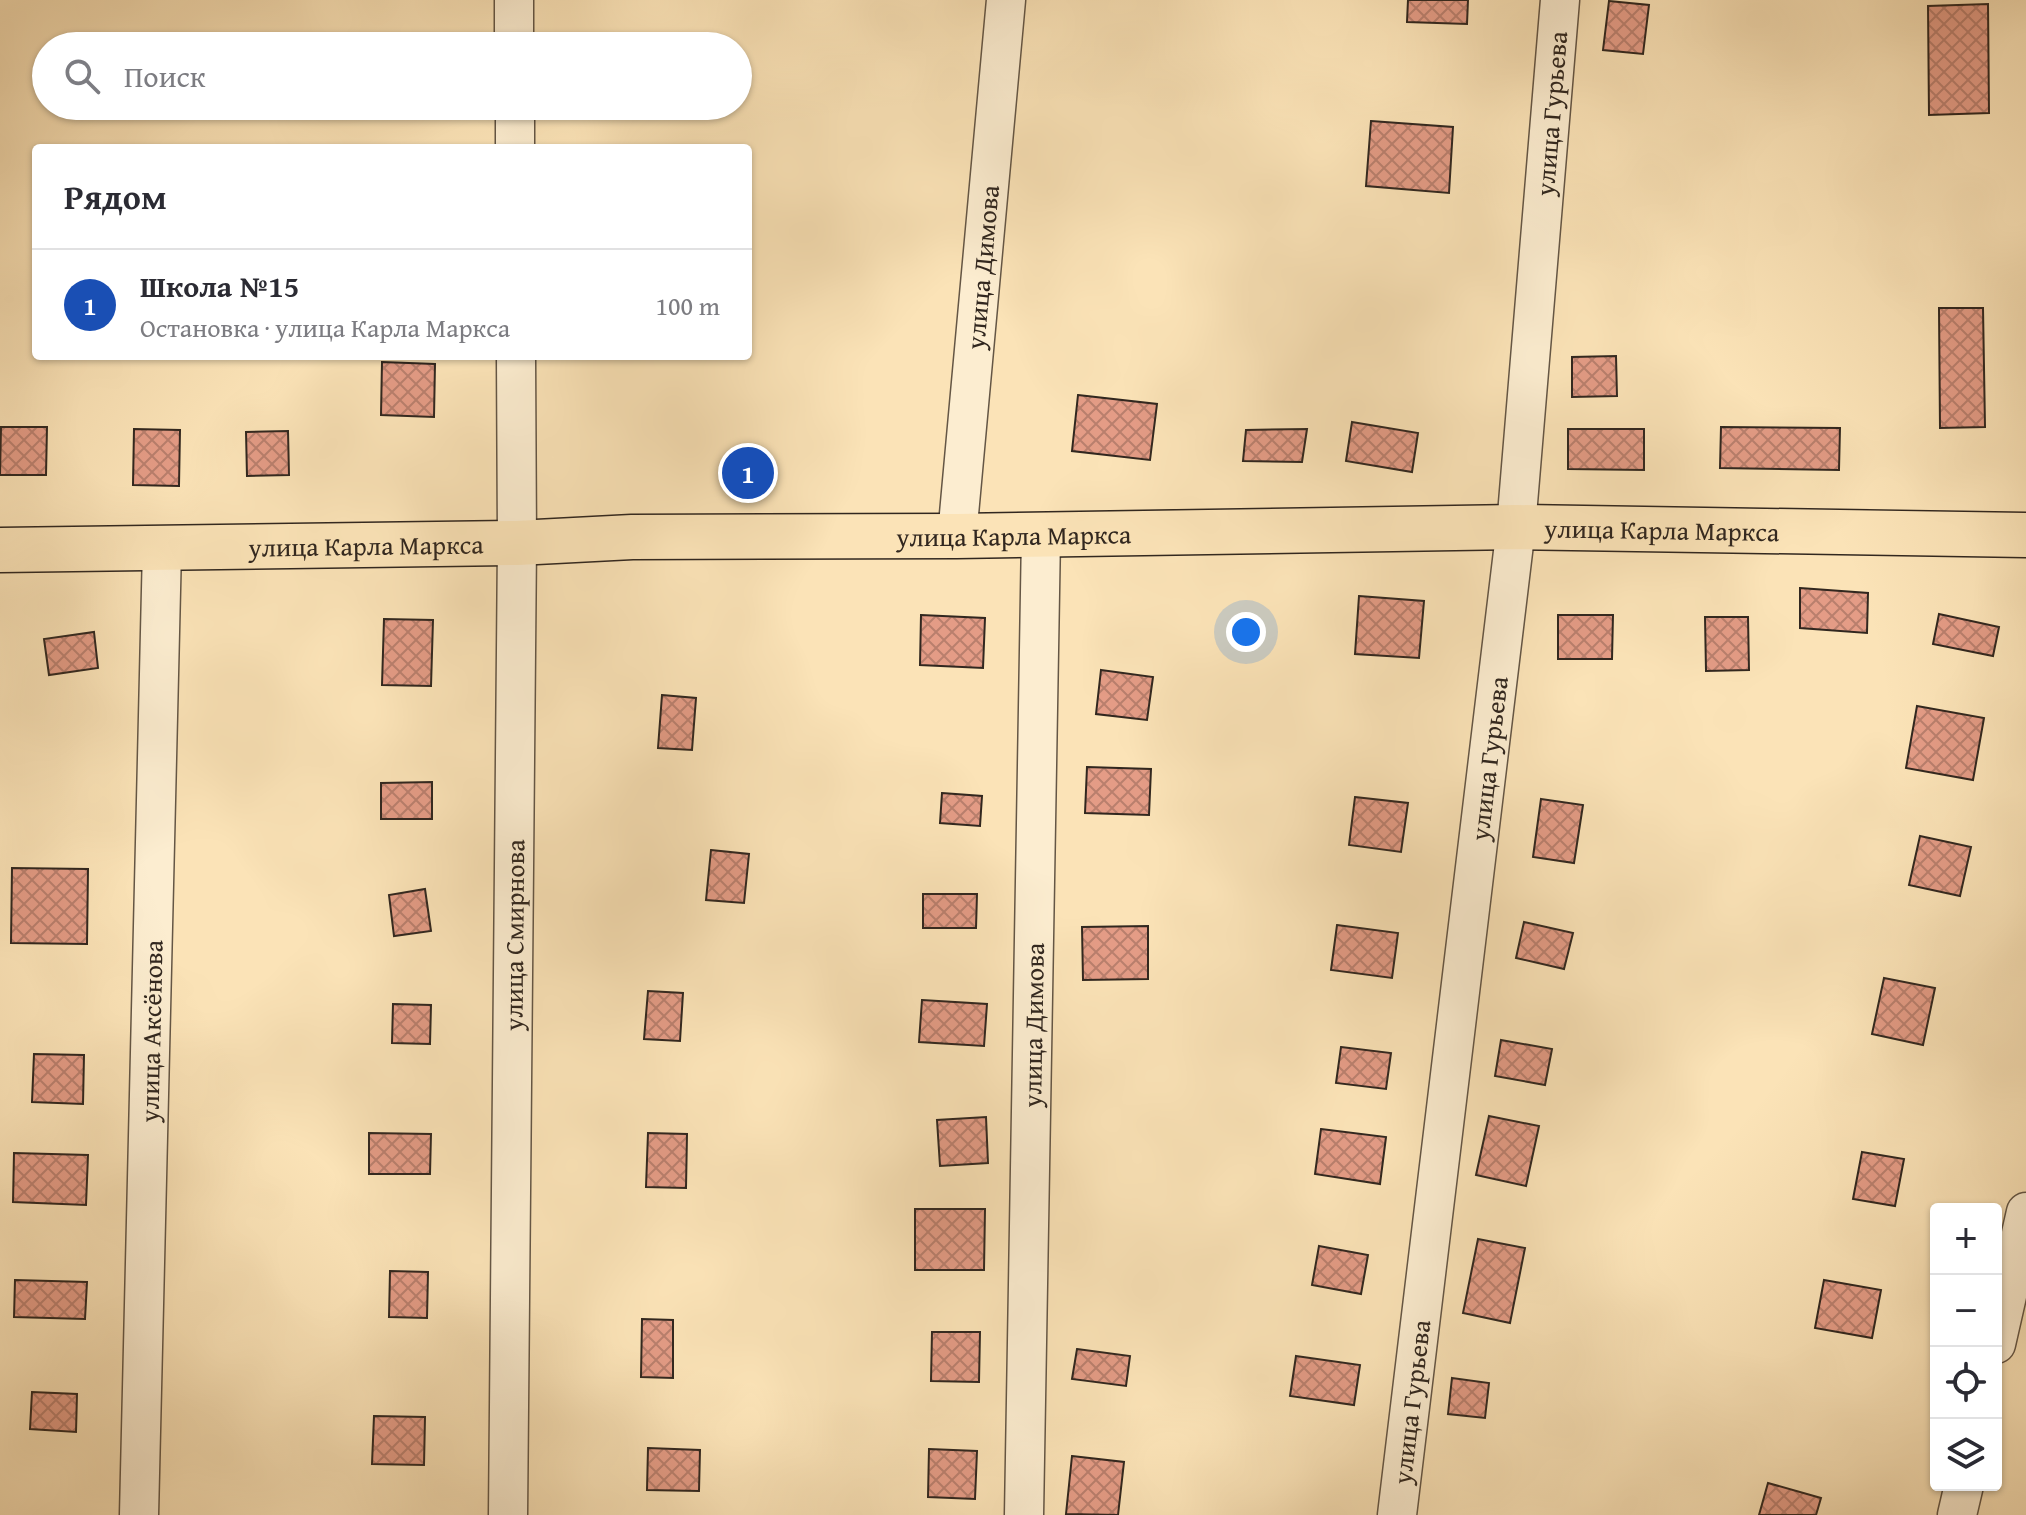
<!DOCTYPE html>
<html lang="ru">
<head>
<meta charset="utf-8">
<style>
	:root { --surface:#fff; --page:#f2f2f3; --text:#2b2b33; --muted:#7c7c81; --line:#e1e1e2; --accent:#8f2418 }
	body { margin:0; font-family:"Gentium Book Plus",serif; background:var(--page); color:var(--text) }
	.controls { position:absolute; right:24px; bottom:24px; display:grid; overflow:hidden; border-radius:8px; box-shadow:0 2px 6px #0004 }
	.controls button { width:72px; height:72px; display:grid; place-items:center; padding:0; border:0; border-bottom:2px solid var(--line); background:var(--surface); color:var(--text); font:40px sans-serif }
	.you { position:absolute; left:1246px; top:632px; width:28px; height:28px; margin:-20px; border:6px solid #fff; border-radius:50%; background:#1a73e8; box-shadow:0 0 0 12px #1a73e833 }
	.badge { display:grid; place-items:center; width:52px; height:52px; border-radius:50%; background:var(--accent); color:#fff; font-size:26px; font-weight:700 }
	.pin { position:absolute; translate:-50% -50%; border:4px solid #fff; box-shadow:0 2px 8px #0006 }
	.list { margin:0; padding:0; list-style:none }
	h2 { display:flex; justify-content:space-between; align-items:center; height:104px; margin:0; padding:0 32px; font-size:34px }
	h2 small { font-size:26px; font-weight:400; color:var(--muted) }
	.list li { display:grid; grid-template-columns:52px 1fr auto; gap:24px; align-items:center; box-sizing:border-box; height:112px; padding:0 32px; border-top:2px solid var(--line) }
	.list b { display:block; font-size:30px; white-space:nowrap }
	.list p { margin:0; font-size:26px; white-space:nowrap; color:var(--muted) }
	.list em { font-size:26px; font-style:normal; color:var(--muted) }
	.icon { flex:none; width:44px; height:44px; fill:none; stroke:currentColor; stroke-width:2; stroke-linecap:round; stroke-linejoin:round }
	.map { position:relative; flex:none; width:2026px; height:1515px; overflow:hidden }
	.search { position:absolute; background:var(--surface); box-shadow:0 2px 6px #0004; left:32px; top:32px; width:720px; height:88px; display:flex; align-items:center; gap:20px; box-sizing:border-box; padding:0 28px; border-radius:44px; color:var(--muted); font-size:30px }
	.panel { position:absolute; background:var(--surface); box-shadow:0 2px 6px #0004; left:32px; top:144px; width:720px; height:216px; border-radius:8px }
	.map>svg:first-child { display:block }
	.building { fill:url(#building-cross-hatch); stroke:#31271f; stroke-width:2 }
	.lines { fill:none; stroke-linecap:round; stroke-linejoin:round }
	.minor-casing { stroke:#645645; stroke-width:41 }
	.trunk-casing { stroke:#31271f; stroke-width:47 }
	.minor { stroke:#fcedd0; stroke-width:38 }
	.trunk { stroke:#fbe3b7; stroke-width:44 }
	.labels { text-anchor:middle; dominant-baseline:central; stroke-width:6; stroke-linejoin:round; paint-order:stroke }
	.street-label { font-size:26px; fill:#31271f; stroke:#fcedd0 }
</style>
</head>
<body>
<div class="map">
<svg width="2026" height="1515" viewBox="0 0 2026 1515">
	<defs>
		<pattern id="building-cross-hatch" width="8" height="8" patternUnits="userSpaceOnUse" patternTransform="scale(2)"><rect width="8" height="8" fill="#e49c86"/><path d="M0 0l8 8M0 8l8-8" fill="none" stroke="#b97f6d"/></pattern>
	</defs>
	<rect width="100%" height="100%" fill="#fbe3b7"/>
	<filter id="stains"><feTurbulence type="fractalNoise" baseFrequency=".0025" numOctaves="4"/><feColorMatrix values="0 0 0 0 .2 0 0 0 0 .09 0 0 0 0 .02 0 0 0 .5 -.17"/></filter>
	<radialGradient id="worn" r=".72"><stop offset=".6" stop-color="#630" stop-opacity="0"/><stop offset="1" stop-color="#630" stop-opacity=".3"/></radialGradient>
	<g class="building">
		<polygon points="1408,0 1468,0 1467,24 1407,22"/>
		<polygon points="1609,1 1649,5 1643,54 1603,50"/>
		<polygon points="1988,4 1989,113 1929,115 1928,6"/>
		<polygon points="372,34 428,38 428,46 372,46"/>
		<polygon points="1371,121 1453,127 1449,193 1366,186"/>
		<polygon points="1939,308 1983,308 1985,427 1940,428"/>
		<polygon points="1616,356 1617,396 1572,397 1572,357"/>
		<polygon points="382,362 435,364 434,417 381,415"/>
		<polygon points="1078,395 1157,404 1150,460 1072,451"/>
		<polygon points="1352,422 1418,433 1412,472 1346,461"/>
		<polygon points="1,427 47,427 46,475 0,475"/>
		<polygon points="1721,427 1840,428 1839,470 1720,468"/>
		<polygon points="134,429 180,430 179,486 133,485"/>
		<polygon points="1307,429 1302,462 1243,461 1246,430"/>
		<polygon points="1568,429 1644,429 1644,470 1568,469"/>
		<polygon points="288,431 289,475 247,476 246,432"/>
		<polygon points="1800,588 1868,593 1867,633 1800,628"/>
		<polygon points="1359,596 1424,601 1419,658 1355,654"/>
		<polygon points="1939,614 1999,627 1993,656 1933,644"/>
		<polygon points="921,615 985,618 983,668 920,665"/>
		<polygon points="1558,615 1613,615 1612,659 1558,659"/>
		<polygon points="1705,617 1748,617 1749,670 1706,671"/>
		<polygon points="384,619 433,620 431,686 382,685"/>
		<polygon points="94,632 98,668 49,675 44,639"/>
		<polygon points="1101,670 1153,677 1147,720 1096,714"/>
		<polygon points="662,695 696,698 692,750 658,748"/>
		<polygon points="1917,706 1984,718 1973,780 1906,768"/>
		<polygon points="1087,767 1151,769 1149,815 1085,813"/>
		<polygon points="432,782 432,819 381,819 381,783"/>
		<polygon points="942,793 982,796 980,826 940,823"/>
		<polygon points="1355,797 1408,803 1401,852 1349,845"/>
		<polygon points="1541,799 1583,805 1574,863 1533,857"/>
		<polygon points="1920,836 1971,847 1960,896 1909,885"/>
		<polygon points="711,850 749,854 744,903 706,900"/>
		<polygon points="12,868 88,869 87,944 11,943"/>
		<polygon points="425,889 431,931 394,936 389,895"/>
		<polygon points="923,894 977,894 976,928 923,928"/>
		<polygon points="1524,922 1573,933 1564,969 1516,958"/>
		<polygon points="1337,925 1398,933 1392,978 1331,970"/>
		<polygon points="1148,926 1148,979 1083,980 1082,927"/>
		<polygon points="1884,978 1935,988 1923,1045 1872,1034"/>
		<polygon points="648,991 683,993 680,1041 644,1039"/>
		<polygon points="922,1000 987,1004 984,1046 919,1042"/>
		<polygon points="393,1004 431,1005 430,1044 392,1043"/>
		<polygon points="1501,1040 1552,1049 1545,1085 1495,1076"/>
		<polygon points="1341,1047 1391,1053 1386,1089 1336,1083"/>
		<polygon points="34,1054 84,1055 83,1104 32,1102"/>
		<polygon points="1489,1116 1539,1126 1526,1186 1476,1175"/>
		<polygon points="986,1117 988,1163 940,1166 937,1120"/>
		<polygon points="1321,1129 1386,1137 1380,1184 1315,1174"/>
		<polygon points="369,1133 431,1134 430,1174 369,1174"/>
		<polygon points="648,1133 687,1134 686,1188 646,1187"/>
		<polygon points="1862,1152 1904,1159 1895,1206 1853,1199"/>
		<polygon points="14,1153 88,1155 86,1205 13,1202"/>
		<polygon points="915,1209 985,1209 984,1270 915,1270"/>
		<polygon points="1478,1239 1525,1248 1510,1323 1463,1313"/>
		<polygon points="1319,1246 1368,1255 1361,1294 1312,1285"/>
		<polygon points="390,1271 428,1272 427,1318 389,1317"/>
		<polygon points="15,1280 87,1282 85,1319 14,1317"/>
		<polygon points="1824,1280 1881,1290 1872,1338 1815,1328"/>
		<polygon points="642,1319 673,1320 673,1378 641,1377"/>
		<polygon points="932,1332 980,1332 979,1382 931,1381"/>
		<polygon points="1077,1349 1130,1356 1126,1386 1072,1379"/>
		<polygon points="1296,1356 1360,1365 1354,1405 1290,1396"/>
		<polygon points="1452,1378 1489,1383 1485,1418 1448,1414"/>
		<polygon points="32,1392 77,1394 76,1432 30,1429"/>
		<polygon points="374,1416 425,1417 424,1465 372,1464"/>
		<polygon points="648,1448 700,1450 699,1491 647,1490"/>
		<polygon points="929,1449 977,1451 975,1499 928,1497"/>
		<polygon points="1072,1456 1124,1462 1118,1515 1066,1514"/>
		<polygon points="1768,1483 1821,1498 1816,1515 1759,1515"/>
	</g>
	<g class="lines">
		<defs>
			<g id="minor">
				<polyline points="514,0 514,46"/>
				<polyline points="515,106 515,148"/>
				<path id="s1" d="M 957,536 L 1006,0"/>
				<polyline points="1996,1344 2026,1212"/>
				<path id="s2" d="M 139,1515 L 162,548"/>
				<path id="s3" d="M 508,1515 L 517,543 L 516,356"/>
				<path id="s4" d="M 1024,1515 L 1041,535"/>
				<path id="s5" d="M 1397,1515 L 1516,527 L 1560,0"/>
				<polyline points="1957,1515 1964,1485"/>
			</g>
			<g id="trunk">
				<path id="s6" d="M 0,550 L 517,543 L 632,537 L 957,536 L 1516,527 L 2026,535"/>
			</g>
		</defs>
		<use href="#minor" class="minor-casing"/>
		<use href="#trunk" class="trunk-casing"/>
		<use href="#minor" class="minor"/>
		<use href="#trunk" class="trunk"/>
	</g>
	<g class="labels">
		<g class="street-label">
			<text stroke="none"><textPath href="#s5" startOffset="1410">улица Гурьева</textPath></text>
			<text stroke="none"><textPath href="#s1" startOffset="270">улица Димова</textPath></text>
			<text stroke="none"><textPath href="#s6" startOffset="1662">улица Карла Маркса</textPath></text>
			<text stroke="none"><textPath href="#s6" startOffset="1014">улица Карла Маркса</textPath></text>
			<text stroke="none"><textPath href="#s6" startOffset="366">улица Карла Маркса</textPath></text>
			<text stroke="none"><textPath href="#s5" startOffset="762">улица Гурьева</textPath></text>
			<text stroke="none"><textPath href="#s3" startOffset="580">улица Смирнова</textPath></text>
			<text stroke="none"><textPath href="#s4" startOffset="490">улица Димова</textPath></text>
			<text stroke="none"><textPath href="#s2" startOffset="484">улица Аксёнова</textPath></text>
			<text stroke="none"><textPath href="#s5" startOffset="114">улица Гурьева</textPath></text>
		</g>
	</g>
	<rect width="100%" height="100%" filter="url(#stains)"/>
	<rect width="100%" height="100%" fill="url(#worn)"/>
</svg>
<div class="controls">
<button>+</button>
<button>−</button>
<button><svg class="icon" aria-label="locate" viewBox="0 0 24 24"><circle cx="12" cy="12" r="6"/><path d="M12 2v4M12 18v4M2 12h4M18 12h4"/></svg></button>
<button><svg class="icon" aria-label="layers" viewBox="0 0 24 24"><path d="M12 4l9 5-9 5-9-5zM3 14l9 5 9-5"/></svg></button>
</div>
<div class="you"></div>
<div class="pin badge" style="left:748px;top:473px;background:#1a4fb4">1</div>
<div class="search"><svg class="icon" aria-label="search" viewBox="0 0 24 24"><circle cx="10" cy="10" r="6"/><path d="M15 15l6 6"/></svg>Поиск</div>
<section class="panel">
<h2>Рядом<small></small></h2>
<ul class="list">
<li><span class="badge" style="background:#1a4fb4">1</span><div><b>Школа №15</b><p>Остановка · улица Карла Маркса</p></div><em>100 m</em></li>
</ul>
</section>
</div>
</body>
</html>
